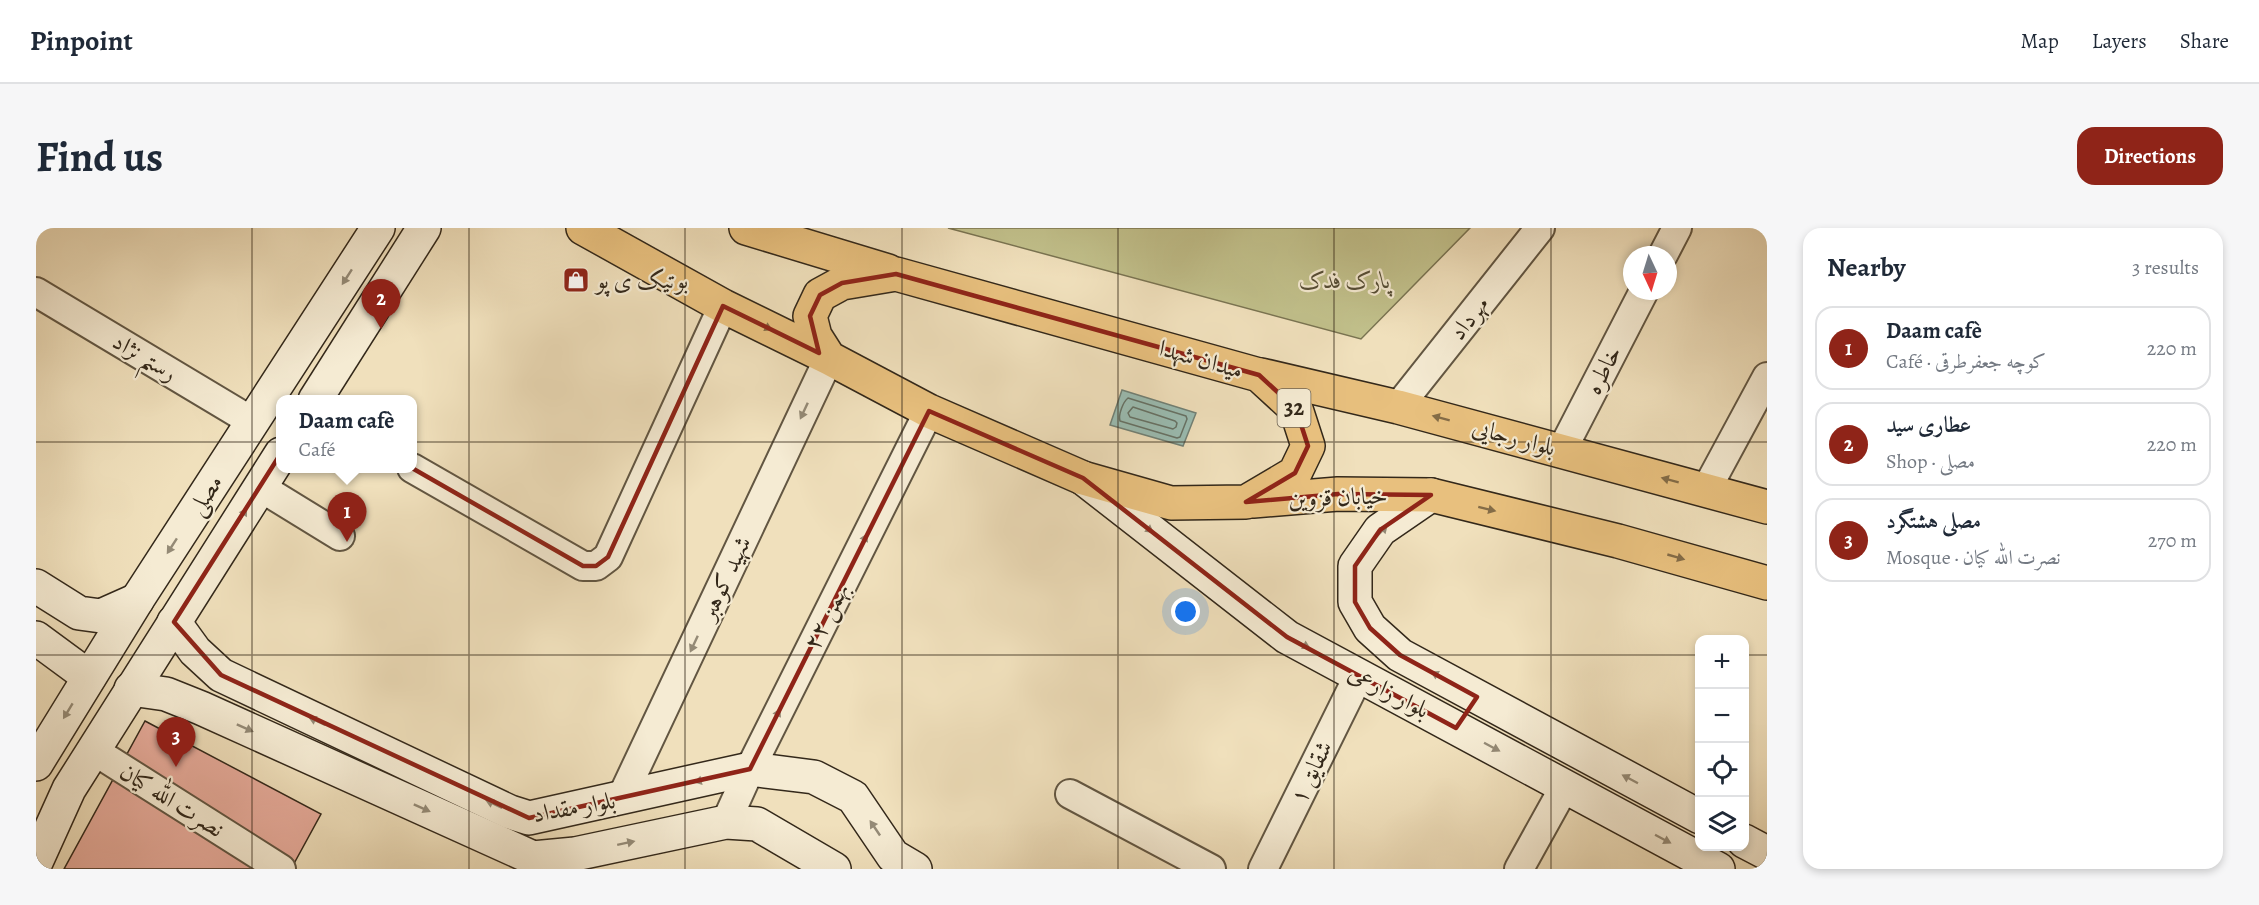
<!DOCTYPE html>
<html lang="en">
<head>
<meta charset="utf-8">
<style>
	:root { --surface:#fff; --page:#f6f6f7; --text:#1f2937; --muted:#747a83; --line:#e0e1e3; --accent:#8f2418 }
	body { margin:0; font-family:Alegreya,Amiri,serif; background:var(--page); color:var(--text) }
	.controls { position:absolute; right:18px; bottom:18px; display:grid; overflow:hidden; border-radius:12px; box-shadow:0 3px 9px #0003 }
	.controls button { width:54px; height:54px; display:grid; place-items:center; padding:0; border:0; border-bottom:2px solid var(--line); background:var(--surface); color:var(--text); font:30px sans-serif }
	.compass { position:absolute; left:1587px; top:18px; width:54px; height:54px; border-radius:50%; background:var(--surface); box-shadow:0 3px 9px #0003; rotate:176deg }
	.you { position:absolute; left:1150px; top:384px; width:21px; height:21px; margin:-15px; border:4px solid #fff; border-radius:50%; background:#1a73e8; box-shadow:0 0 0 9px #1a73e833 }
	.badge { display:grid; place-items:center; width:39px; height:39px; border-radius:50%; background:var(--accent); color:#fff; font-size:20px; font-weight:700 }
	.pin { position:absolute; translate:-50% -50px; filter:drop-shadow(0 2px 3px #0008) }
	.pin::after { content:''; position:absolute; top:32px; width:21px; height:18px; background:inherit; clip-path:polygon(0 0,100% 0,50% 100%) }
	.popup { position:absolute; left:240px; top:167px; width:141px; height:78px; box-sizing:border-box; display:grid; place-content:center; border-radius:12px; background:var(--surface); filter:drop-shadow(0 2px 4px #0005); font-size:20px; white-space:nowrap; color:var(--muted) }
	.popup b { font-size:22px; color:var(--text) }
	.popup::after { content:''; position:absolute; left:50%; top:100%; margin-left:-12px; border:12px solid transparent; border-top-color:var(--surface) }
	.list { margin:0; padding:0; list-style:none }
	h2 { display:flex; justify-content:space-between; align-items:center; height:78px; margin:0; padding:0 24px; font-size:26px }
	h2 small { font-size:20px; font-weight:400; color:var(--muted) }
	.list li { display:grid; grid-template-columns:39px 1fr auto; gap:18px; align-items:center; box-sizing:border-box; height:84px; margin:0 12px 12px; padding:0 12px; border:2px solid var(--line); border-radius:18px }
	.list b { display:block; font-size:22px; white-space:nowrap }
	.list p { margin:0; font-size:20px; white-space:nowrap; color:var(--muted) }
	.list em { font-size:20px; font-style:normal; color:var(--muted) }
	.icon { flex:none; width:33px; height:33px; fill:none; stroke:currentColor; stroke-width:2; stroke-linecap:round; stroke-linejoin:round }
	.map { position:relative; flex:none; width:1731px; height:641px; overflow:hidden; border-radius:18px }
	header { display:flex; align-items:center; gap:36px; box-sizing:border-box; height:84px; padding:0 30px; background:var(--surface); border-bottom:2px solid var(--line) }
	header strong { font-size:28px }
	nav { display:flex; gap:33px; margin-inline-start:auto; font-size:21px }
	.intro { display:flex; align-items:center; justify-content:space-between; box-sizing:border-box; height:144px; padding:0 36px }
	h1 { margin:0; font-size:42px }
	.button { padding:15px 27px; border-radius:18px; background:var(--accent); color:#fff; font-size:21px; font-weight:700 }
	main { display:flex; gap:36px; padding:0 36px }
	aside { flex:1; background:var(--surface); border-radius:18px; box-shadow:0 3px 9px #0003 }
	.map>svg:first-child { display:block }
	.green { fill:#c1c08b; stroke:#7a7452; stroke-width:1.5 }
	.water { fill:#9abdb3; stroke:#718176; stroke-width:1.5 }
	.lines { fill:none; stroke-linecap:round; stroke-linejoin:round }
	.shore { stroke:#667266; stroke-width:1.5 }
	.building { fill:#e7ab9b; stroke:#33281a; stroke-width:1.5 }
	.street-casing { stroke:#625642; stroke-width:32 }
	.secondary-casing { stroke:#33281a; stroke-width:36 }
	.highway-casing { stroke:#33281a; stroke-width:36 }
	.street { stroke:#f5ebd3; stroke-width:28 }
	.secondary { stroke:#f5ebd3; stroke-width:33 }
	.highway { stroke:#e8c07e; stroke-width:33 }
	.oneway { fill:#948a76 }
	.oneway2 { fill:#846c47 }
	.marked { fill:none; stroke:#8f2418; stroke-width:4.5; stroke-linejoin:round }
	.grid { fill:none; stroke:#33281a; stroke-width:1.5; stroke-opacity:0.55 }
	.labels { text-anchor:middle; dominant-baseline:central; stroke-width:4.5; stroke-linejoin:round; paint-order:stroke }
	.shield { fill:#f5ebd3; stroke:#6d6252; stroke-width:1.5 }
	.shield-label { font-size:22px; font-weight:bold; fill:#33281a }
	.poi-label { font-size:24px; fill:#33281a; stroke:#f5ebd3; text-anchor:start }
	.park-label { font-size:24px; font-style:italic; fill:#564e36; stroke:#f5ebd3 }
	.street-label { font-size:24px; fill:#33281a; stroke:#f5ebd3 }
</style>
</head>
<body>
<header>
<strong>Pinpoint</strong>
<nav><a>Map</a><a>Layers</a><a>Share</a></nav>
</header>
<div class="intro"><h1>Find us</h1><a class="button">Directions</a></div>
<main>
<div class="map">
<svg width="1731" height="641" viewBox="0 0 1731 641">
	<rect width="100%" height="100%" fill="#f0e0bc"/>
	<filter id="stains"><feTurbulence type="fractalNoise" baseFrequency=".00333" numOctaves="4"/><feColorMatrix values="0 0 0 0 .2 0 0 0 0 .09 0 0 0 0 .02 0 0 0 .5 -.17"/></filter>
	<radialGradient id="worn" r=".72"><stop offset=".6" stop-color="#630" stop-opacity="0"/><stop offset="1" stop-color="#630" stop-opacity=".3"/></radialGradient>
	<polygon class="green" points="912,0 1434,0 1325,111"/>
	<polygon class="water" points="1086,162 1160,185 1147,218 1074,197"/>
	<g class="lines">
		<g class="shore">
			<path d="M 1092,170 L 1150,188 L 1151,191 L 1144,209 L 1141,210 L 1084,193 C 1082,187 1087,174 1092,170 Z"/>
			<polygon points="1097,179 1139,193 1141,195 1140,199 1137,201 1094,189 1092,185"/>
		</g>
	</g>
	<polygon class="building" points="109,493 285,586 255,641 28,641"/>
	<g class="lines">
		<defs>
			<g id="street">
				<polyline points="1627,27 1641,0"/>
				<polyline points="0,64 217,194"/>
				<polyline points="1362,179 1504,0"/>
				<polyline points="1526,222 1608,63"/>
				<polyline points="376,240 547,338 560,338 572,329 687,78"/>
				<polyline points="224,259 304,308"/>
				<polyline points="1670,262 1731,149"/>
				<polyline points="57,522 245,641"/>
				<polyline points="1034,566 1175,641"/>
				<polyline points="585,571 793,130"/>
				<polyline points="690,594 714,541 893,183"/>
				<polyline points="1227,641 1323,447"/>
				<polyline points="1483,641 1529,558"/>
			</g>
			<g id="secondary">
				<polyline points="279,172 388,0"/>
				<polyline points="1047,250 1251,409 1682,641"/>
				<polyline points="1395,267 1344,302 1319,338 1319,374 1334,400 1364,427 1664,589"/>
				<polyline points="0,358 43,385 65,388 101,372"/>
				<polyline points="138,394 159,423 185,447 474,584 493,590 714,541 778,549 817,569 857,628 879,641"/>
				<polyline points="0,410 53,449"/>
				<polyline points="95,461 130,466 165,480 497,630 539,626 690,594 721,596 798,641"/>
				<polyline points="0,536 101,372 342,0"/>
				<polyline points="1708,613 1731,625"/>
				<polyline points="0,634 33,561 245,226"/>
			</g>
			<g id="highway">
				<polyline points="547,0 687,78 793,130 893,183 1047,250 1135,275 1210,274 1259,245 1272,218 1260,181 1223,147 860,46 806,55 784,67 774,88 779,108 793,130"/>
				<polyline points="710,0 852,43"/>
				<polyline points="1225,147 1362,179 1731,279"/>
				<polyline points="1217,273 1302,266 1395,267 1582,313 1731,355"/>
			</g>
		</defs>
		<use href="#street" class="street-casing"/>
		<use href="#secondary" class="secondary-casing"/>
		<use href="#highway" class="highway-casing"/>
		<use href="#street" class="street"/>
		<use href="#secondary" class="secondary"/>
		<use href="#highway" class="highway"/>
	</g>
	<defs><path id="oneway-solid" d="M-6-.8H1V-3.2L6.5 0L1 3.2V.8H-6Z" transform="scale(1.5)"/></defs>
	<g class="oneway">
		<use href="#oneway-solid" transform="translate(311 49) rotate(123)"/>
		<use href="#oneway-solid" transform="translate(768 183) rotate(115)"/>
		<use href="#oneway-solid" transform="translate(206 288) rotate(-58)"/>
		<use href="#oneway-solid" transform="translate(1110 299) rotate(38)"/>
		<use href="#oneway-solid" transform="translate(1345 304) rotate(-46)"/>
		<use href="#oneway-solid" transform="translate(827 314) rotate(-63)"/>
		<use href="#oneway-solid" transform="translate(136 318) rotate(123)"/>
		<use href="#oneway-solid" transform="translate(658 416) rotate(115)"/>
		<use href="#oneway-solid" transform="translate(1266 416) rotate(28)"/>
		<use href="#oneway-solid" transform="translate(1403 448) rotate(-152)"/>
		<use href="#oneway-solid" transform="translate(32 483) rotate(121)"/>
		<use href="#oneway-solid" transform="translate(740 489) rotate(-63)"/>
		<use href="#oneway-solid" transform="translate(281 493) rotate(-155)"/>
		<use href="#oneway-solid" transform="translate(209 500) rotate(24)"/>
		<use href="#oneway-solid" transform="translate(1456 519) rotate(28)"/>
		<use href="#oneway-solid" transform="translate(1594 551) rotate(-152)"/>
		<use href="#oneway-solid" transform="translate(667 552) rotate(167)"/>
		<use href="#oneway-solid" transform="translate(458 576) rotate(-155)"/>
		<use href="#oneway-solid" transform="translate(386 580) rotate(24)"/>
		<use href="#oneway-solid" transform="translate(839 600) rotate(-124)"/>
		<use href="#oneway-solid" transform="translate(1627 611) rotate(28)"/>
		<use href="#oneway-solid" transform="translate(590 615) rotate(-12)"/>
	</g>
	<g class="oneway2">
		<use href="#oneway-solid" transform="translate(728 98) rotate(26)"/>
		<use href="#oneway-solid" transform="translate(1405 190) rotate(-165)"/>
		<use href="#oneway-solid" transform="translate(1634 252) rotate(-165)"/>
		<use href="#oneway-solid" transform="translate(1451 281) rotate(14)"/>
		<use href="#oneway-solid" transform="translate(1640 329) rotate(16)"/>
	</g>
	<path class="marked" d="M 860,46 L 1223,147 L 1260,181 L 1272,218 L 1259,245 L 1210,274 L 1302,266 L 1395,267 L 1344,302 L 1319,338 L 1319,374 L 1334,400 L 1364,427 L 1441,469 L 1420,500 L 1251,409 L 1047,250 L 893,183 L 714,541 L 493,590 L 185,447 L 138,394 L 273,181 L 547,338 L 560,338 L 572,329 L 687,78 L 783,125 L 774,88 L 784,67 L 806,55 Z"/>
	<path class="grid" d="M 216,0 L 216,641M 433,0 L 433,641M 649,0 L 649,641M 866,0 L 866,641M 1082,0 L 1082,641M 1298,0 L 1298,641M 1515,0 L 1515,641M 0,214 L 1731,214M 0,427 L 1664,427M 1708,427 L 1731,427"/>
	<defs>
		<symbol id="shop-square" viewBox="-11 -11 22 22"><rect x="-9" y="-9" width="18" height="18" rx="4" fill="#8f2418" stroke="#f5ebd3"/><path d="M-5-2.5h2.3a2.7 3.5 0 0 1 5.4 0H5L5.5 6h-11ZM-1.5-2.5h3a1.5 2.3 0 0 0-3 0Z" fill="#fff"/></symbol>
	</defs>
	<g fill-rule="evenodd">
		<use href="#shop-square" x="525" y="37" width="30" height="30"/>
	</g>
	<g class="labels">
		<rect class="shield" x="1241.5" y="161" width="33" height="38" rx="4.5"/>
		<g class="shield-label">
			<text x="1258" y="180">32</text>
		</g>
		<g class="poi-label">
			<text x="560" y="52">بوتیک ی پو</text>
		</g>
		<g class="park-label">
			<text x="1309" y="52">پارک فدک</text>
		</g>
		<g class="street-label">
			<text transform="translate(1433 90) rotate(-52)">مهرداد</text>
			<text transform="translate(109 129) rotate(31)">رستم نژاد</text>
			<text transform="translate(1165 131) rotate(16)">میدان شهدا</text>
			<text transform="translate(1567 142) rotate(-63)">خاطره</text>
			<text transform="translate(1478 209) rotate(15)">بلوار رجایی</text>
			<text transform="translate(169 267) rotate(-57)">مصلی</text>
			<text transform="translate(1302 269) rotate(-2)">خیابان قزوین</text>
			<text transform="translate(689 350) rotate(-65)">شهید کوهبر</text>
			<text transform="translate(790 388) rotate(-63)">۲۲ بهمن</text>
			<text transform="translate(1353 463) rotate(28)">بلوار زارعی</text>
			<text transform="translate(1275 544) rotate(-64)">شقایق ۱</text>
			<text transform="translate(136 572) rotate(32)">نصرت الله کیان</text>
			<text transform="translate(538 579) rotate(-10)">بلوار مقداد</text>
		</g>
	</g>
	<rect width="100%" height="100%" filter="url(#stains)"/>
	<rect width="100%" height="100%" fill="url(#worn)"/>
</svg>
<div class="controls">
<button>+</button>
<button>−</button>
<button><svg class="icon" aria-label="locate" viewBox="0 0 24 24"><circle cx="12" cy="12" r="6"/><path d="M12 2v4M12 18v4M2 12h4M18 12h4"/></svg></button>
<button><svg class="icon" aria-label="layers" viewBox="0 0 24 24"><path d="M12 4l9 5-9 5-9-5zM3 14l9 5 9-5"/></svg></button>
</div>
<svg class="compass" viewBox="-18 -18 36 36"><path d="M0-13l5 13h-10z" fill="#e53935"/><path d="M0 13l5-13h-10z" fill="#747a83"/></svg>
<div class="you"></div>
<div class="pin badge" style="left:311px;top:314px">1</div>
<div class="popup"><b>Daam cafè</b>Café</div>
<div class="pin badge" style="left:345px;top:101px">2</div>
<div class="pin badge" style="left:140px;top:539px">3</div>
</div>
<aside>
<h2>Nearby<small>3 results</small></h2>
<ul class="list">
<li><span class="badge">1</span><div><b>Daam cafè</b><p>Café · کوچه جعفرطرقی</p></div><em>220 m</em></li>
<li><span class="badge">2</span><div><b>عطاری سید</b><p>Shop · مصلی</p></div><em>220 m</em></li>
<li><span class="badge">3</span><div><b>مصلی هشتگرد</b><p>Mosque · نصرت الله کیان</p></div><em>270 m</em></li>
</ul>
</aside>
</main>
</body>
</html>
